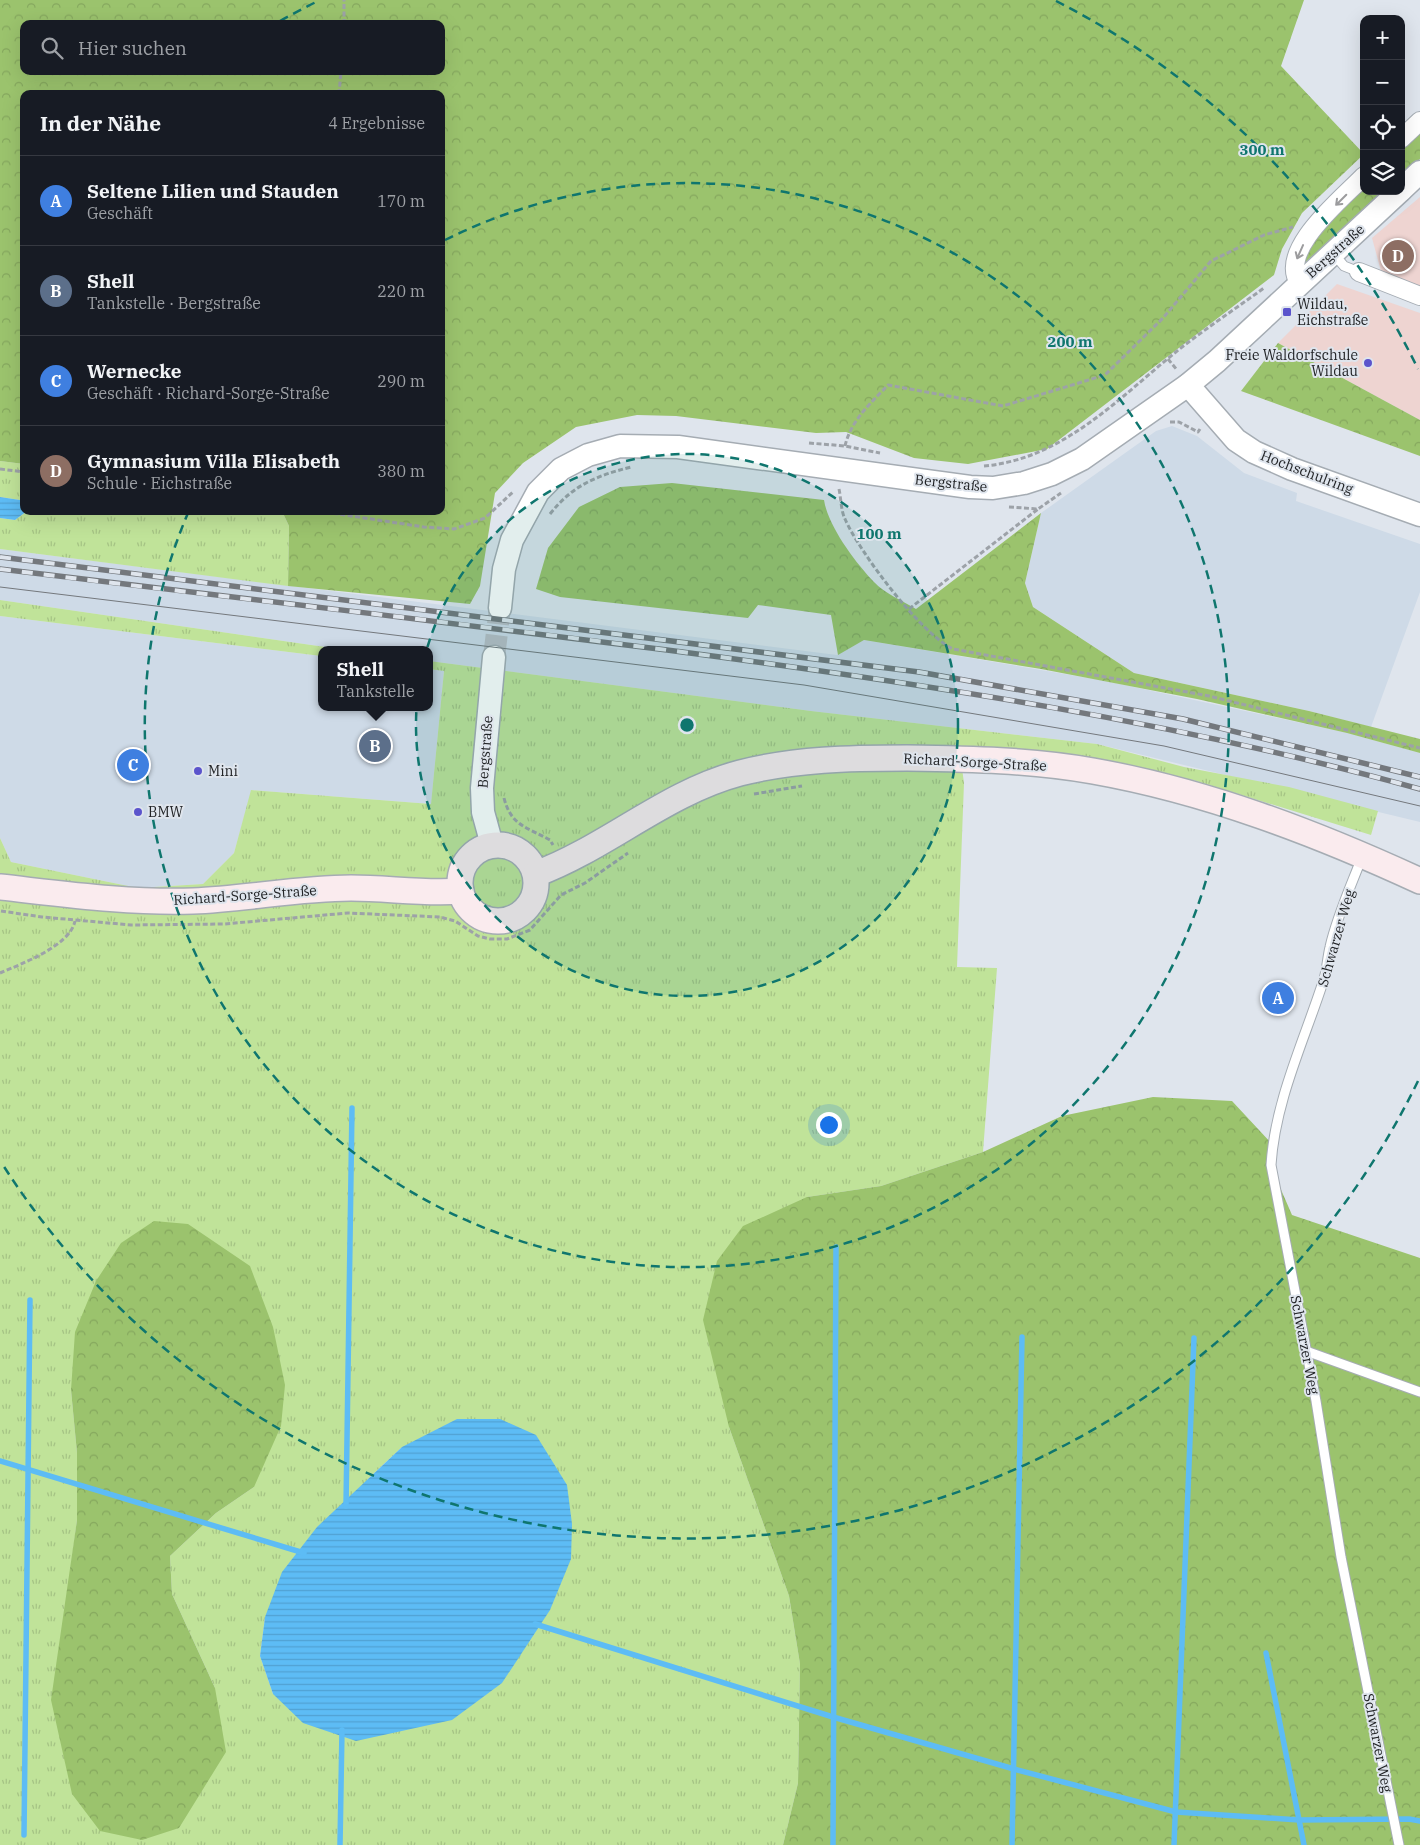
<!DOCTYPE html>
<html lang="de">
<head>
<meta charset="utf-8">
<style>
	:root { --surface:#171b24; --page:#20242c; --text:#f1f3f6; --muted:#9ea1a6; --line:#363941; --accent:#db2777 }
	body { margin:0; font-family:"IBM Plex Serif",serif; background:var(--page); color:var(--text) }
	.controls { position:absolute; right:15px; top:15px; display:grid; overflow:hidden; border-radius:10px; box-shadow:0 5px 20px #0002 }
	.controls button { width:45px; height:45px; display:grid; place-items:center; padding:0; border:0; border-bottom:1px solid var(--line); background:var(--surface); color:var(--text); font:25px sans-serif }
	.you { position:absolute; left:828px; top:1124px; width:18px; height:18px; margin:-12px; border:4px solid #fff; border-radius:50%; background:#1a73e8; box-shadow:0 0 0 8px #1a73e833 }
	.badge { display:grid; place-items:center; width:32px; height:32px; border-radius:50%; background:var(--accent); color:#fff; font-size:16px; font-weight:700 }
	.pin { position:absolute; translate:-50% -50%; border:2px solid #fff; box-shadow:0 1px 5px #0006 }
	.popup { position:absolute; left:318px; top:646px; width:115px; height:65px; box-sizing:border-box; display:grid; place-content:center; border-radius:10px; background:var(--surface); filter:drop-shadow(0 1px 4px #0005); font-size:16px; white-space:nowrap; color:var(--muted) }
	.popup b { font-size:19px; color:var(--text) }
	.popup::after { content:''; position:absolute; left:50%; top:100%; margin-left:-10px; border:10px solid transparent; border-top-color:var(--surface) }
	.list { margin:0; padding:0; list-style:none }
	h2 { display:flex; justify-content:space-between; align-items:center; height:65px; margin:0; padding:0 20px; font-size:21px }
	h2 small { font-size:16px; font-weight:400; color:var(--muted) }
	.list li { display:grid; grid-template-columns:32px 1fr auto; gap:15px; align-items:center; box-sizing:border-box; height:90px; padding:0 20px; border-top:1px solid var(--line) }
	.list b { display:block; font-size:19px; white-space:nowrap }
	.list p { margin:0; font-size:16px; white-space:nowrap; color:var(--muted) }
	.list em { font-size:16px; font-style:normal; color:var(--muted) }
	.icon { flex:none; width:28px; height:28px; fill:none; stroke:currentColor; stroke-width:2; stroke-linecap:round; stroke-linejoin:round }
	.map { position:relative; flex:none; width:1420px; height:1845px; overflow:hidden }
	.search { position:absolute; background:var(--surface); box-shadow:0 5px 20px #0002; left:20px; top:20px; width:425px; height:55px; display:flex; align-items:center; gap:12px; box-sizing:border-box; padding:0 18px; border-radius:10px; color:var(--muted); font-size:19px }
	.panel { position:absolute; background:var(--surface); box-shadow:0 5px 20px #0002; left:20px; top:90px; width:425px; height:425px; border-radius:10px }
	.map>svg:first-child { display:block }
	.built { fill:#cedae7 }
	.education { fill:#eed4d1 }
	.grass { fill:url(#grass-tufts); fill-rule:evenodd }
	.forest { fill:url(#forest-crowns); fill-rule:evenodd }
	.water { fill:url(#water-rules) }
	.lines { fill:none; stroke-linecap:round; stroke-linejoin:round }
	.stream { stroke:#5dbcf5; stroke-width:5.5 }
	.tertiary-tunnel { stroke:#b9bec5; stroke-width:22; stroke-dasharray:22 11; stroke-linecap:butt }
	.service-casing { stroke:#a5acb3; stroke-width:11 }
	.minor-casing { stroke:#a5acb3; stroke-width:20 }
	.tertiary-casing { stroke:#a5acb3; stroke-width:25 }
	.secondary-casing { stroke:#a5acb3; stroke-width:28 }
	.path { stroke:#9da2a8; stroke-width:3; stroke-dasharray:5 2.5; stroke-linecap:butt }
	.service { stroke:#fff; stroke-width:9 }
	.minor { stroke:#fff; stroke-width:18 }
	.tertiary { stroke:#fff; stroke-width:22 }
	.secondary { stroke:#faebee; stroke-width:25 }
	.tram { stroke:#74787d; stroke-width:1 }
	.rail-casing { stroke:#74787d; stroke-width:5.5 }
	.rail { stroke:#dfe5ed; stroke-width:4; stroke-dasharray:11; stroke-linecap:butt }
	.oneway { stroke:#9c9c9e }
	.ring { fill:none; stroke:#0f766e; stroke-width:2.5; stroke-dasharray:9 6 }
	.poi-dot { fill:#5b54cc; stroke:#dfe5ed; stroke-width:2 }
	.labels { text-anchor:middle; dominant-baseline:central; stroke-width:4; stroke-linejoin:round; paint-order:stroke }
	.street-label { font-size:14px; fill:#222427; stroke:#dfe5ed }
	.poi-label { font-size:14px; fill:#222427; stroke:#dfe5ed; text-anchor:start }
	.centre { fill:#0f766e; stroke:#dfe5ed; stroke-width:2.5 }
	.ring-label { font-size:15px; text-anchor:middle; font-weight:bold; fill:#0f766e; stroke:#dfe5ed; stroke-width:4; stroke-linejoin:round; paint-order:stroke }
</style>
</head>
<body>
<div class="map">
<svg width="1420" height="1845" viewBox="0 0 1420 1845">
	<defs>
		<pattern id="grass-tufts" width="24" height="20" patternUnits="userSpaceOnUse" patternTransform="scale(1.25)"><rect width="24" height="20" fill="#c0e399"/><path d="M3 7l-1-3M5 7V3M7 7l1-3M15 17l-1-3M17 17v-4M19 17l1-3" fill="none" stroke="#a5c384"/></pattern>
		<pattern id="forest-crowns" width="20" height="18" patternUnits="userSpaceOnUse" patternTransform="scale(1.25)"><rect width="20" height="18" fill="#9bc36d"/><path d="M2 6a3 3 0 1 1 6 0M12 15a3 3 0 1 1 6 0" fill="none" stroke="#85a75e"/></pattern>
		<pattern id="water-rules" width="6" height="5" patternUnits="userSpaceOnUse" patternTransform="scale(1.25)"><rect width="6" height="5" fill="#5dbcf5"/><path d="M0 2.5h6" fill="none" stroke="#51a1d2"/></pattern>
	</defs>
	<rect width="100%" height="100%" fill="#dfe5ed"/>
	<g class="built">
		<polygon points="1172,426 1197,436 1244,473 1297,493 1296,501 1420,544 1420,592 1371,727 1309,711 1134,673 1033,607 1025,583 1041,513 1156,431"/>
		<polygon points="0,549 837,655 864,640 1106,681 1348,733 1420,753 1420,822 1097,744 811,711 429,661 429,650 346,650 0,600"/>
		<polygon points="0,616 321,656 321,707 429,707 429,669 444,671 431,804 252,790 234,853 203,884 138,888 11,862 0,838"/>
	</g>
	<g class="education">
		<polygon points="1420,197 1420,289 1382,275 1372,238"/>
		<polygon points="1337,284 1420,313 1420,420 1278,343"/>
	</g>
	<g class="grass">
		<polygon points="0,461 24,464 24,504 20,500 0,497"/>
		<polygon points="27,511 282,511 289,526 288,586 0,549 0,518 15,520"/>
		<polygon points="0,600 346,650 321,650 321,656 0,616"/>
		<path d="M 429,661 L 811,711 L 1097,744 L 1184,767 L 1289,787 L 1378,811 L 1371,835 L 1193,780 L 1061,756 L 959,746 L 964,783 L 957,967 L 997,968 L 983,1152 L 881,1186 L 807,1197 L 729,1427 L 789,1596 L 800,1664 L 798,1783 L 783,1845 L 0,1845 L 0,838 L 11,862 L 138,888 L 203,884 L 234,853 L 251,790 L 431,804 L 444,671 L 429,669 ZM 71,1390 L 254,1487 L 216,1513 L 170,1556 L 172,1594 L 215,1688 L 67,1597 L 77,1520 L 77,1453 ZM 402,1447 L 273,1694 L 260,1656 L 265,1617 L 369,1478 Z"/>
	</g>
	<g class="forest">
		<path d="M 0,0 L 1304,0 L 1281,66 L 1364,154 L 1302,213 L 1282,249 L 1274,275 L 1047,449 L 968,464 L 914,458 L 846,432 L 816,433 L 676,416 L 637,415 L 576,427 L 523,463 L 495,493 L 480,586 L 470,604 L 288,586 L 289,526 L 282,511 L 441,511 L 441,94 L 24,94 L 24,464 L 0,461 ZM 24,24 L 441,24 L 441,71 L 24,71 Z"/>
		<polygon points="1420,129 1420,159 1401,175 1401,148"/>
		<polygon points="1364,184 1364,191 1383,191 1305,263 1299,263 1310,237"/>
		<polygon points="1278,343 1420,420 1420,456 1241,391"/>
		<path d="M 672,483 L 824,500 C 828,526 855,562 874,582 C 884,593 903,601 916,609 L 1041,513 L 1025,583 L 1033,607 L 1134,673 L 1309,711 L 1420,739 L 1420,753 L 1347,733 L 1197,699 L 1041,669 L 864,640 L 838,655 L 831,615 L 758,605 L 748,618 L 560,597 L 536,589 L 548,548 L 579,507 L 620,487 Z"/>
		<polygon points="1153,1097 1232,1101 1272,1144 1279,1185 1292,1215 1420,1258 1420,1845 783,1845 798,1783 800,1664 789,1596 729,1427 703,1320 717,1261 743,1226 807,1197 881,1186 983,1152 1062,1116"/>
		<polygon points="154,1221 188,1224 250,1266 273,1327 285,1385 281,1426 254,1487 216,1513 170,1556 172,1594 215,1688 226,1752 179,1828 142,1840 100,1831 72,1794 51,1700 77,1520 77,1453 71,1390 75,1332 96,1281 121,1243"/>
	</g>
	<g class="water">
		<polygon points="0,497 20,500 24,504 24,511 27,511 15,520 0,518"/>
		<polygon points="457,1419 500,1419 536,1435 567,1485 572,1524 571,1559 550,1610 502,1683 452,1720 356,1741 303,1723 273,1694 260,1656 265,1617 282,1572 317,1527 402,1447"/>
	</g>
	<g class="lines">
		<g class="stream">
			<polyline points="0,1461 304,1553"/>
			<polyline points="346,1506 352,1108"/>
			<polyline points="535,1624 833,1717 1014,1769 1176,1812 1299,1820 1409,1819 1420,1821"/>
			<polyline points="1266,1653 1304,1845"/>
			<polyline points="24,1835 30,1300"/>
			<polyline points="340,1845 342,1730"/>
			<polyline points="833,1845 836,1247"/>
			<polyline points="1012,1845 1022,1337"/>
			<polyline points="1174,1845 1194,1338"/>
		</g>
		<polyline class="tertiary-tunnel" points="494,657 500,608"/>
		<defs>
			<g id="service">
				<polyline points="1333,253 1344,266 1359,272"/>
				<path d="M 1362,857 C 1351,886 1337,916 1330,947 C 1327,959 1327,973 1322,985 C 1303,1043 1275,1102 1271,1165 L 1316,1401 L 1341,1557 L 1399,1845"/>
				<polyline points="1306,1351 1420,1392"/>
			</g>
			<g id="minor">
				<polyline points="1401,139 1420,121"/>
				<polyline points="1359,272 1420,296"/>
				<path d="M 1300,284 C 1276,251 1343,198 1364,176"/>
			</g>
			<g id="tertiary">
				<polyline points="1401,190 1420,172"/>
				<polyline points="1188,385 1236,440 1254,452 1292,469 1420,515"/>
				<polyline points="500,608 504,569 512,540 538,492 561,469 588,455 620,446 678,447 970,487 993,488 1024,483 1052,474 1082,459 1188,385 1217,361 1400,191"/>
				<polyline points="492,845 483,812 482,788 494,657"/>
			</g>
			<g id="secondary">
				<circle cx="498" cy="883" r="38"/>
				<path d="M 536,874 C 608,847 665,793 740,773 C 795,759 851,758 907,758 C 969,759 1032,760 1093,771 C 1206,791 1316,833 1420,881"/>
				<path d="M 0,887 C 64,894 128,903 193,901 C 246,899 298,888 351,888 C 388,888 424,894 461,891"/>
			</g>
		</defs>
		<use href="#service" class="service-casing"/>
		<use href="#minor" class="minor-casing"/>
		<use href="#tertiary" class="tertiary-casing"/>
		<use href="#secondary" class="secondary-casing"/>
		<g class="path">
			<polyline points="344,24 344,0"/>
			<polyline points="339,94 341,71"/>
			<polyline points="1168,359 1177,370"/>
			<polyline points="1170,422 1179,422 1198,432 1200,429"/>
			<polyline points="809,443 845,446 880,453"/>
			<path d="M 845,446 C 851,420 871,403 888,385 L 1003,406 L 1105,375 L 1163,318 L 1211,261 L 1264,235 L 1293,227"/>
			<path d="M 984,466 C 1063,459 1119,398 1177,351 C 1205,329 1235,309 1264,288"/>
			<polyline points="0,469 24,472"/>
			<path d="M 839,489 C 841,498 841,511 845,519 C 860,553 921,634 953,649 L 1209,696 L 1420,748"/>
			<polyline points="1009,507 1038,509 1061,493"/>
			<polyline points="318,511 424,527 454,529 485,518 514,491"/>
			<path d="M 550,514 C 573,485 596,476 631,467"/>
			<polyline points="909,609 1038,509"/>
			<polyline points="754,794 802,786"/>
			<path d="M 504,798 C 511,826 527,827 550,840 L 553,845"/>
			<polyline points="1,911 42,917 131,925 224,924 348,913 440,917 455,921 478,936 490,939 507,939 530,930 561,895 585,883 628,853"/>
			<path d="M 0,973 C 21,964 70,946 75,921"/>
		</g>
		<use href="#service" class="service"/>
		<use href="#minor" class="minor"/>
		<use href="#tertiary" class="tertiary"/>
		<use href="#secondary" class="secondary"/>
		<polyline class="tram" points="0,587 804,685 1164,746 1420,806"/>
		<defs>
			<g id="rail">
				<polyline points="0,557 919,672 1183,719 1420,777"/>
				<path d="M 0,569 C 222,597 445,621 667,650 C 920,683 1174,721 1420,789"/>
			</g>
		</defs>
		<use href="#rail" class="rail-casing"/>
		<use href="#rail" class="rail"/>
	</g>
	<defs><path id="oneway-shaft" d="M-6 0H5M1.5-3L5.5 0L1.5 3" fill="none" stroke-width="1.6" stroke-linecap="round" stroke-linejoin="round" transform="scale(1.25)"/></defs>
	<g class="oneway">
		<use href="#oneway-shaft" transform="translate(1341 200) rotate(135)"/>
		<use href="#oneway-shaft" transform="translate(1300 252) rotate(114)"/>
	</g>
	<circle cx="687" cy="725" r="271" fill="#0f766e" fill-opacity=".12"/>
	<g class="ring">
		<circle cx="687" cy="725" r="271"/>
		<path d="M445 240A542 542 0 1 1 188 513"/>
		<path d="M1418 1081A813 813 0 0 1 1 1162M280 21A813 813 0 0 1 318 1M1056 1A813 813 0 0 1 1418 369"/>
	</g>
	<g class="poi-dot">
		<rect x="1282" y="307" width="10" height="10" rx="2.5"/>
		<circle cx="1368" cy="363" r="5"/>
		<circle cx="198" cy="771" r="5"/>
		<circle cx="138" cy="812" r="5"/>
	</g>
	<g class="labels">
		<g class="street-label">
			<text transform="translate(1335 251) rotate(-42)">Bergstraße</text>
			<text transform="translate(1307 472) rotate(21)">Hochschulring</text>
			<text transform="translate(951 483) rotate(6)">Bergstraße</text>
			<text transform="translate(485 752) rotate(-86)">Bergstraße</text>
			<text transform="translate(975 762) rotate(3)">Richard-Sorge-Straße</text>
			<text transform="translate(245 895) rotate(-4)">Richard-Sorge-Straße</text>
			<text transform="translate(1336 938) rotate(-74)">Schwarzer Weg</text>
			<text transform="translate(1305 1345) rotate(79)">Schwarzer Weg</text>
			<text transform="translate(1378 1743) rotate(79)">Schwarzer Weg</text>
		</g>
		<g class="poi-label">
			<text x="1297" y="304">Wildau,<tspan x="1297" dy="16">Eichstraße</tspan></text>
			<text x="1358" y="355" text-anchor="end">Freie Waldorfschule<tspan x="1358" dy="16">Wildau</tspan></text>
			<text x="208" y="771">Mini</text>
			<text x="148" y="812">BMW</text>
		</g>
	</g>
	<circle cx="687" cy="725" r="8" class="centre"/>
	<g class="ring-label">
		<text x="1262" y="155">300 m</text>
		<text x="1070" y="347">200 m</text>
		<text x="879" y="539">100 m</text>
	</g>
</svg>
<div class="controls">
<button>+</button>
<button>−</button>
<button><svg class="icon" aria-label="locate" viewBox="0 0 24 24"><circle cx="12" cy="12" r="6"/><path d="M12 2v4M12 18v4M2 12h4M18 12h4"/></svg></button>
<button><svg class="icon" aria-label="layers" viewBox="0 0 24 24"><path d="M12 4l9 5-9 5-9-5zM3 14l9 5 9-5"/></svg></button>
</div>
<div class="you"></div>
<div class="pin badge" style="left:1278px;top:998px;background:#3f7fe0">A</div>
<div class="pin badge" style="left:375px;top:746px;background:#5c6f8a">B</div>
<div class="popup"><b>Shell</b>Tankstelle</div>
<div class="pin badge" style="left:133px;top:765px;background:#3f7fe0">C</div>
<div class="pin badge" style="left:1398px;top:256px;background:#8d6e63">D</div>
<div class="search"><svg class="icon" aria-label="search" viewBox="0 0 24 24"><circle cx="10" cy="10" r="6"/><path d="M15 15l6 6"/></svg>Hier suchen</div>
<section class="panel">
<h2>In der Nähe<small>4 Ergebnisse</small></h2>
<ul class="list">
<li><span class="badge" style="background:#3f7fe0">A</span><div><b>Seltene Lilien und Stauden</b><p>Geschäft</p></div><em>170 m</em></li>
<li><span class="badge" style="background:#5c6f8a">B</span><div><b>Shell</b><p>Tankstelle · Bergstraße</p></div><em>220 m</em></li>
<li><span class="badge" style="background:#3f7fe0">C</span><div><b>Wernecke</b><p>Geschäft · Richard-Sorge-Straße</p></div><em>290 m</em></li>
<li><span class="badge" style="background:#8d6e63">D</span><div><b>Gymnasium Villa Elisabeth</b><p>Schule · Eichstraße</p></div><em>380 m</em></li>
</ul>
</section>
</div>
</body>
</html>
